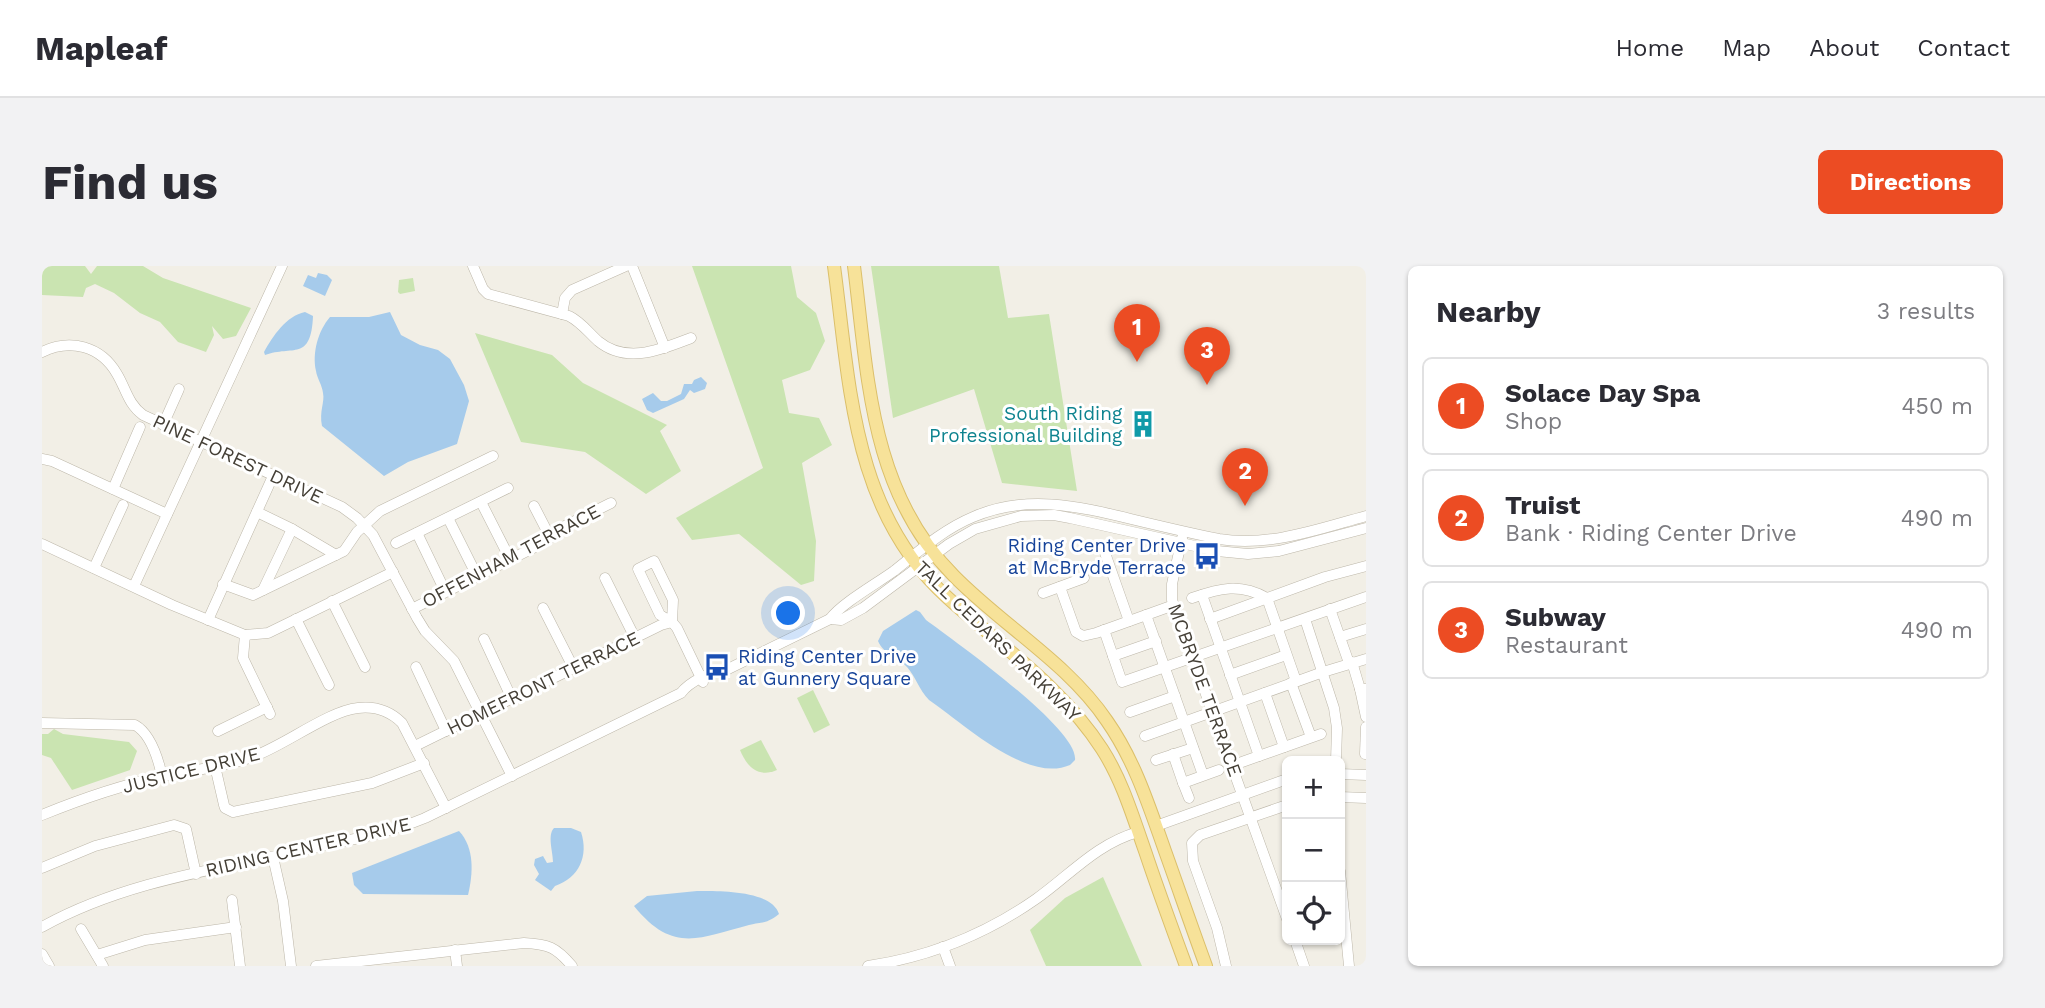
<!DOCTYPE html>
<html lang="en">
<head>
<meta charset="utf-8">
<style>
	:root { --surface:#fff; --page:#f2f2f3; --text:#2b2b33; --muted:#7c7c81; --line:#e1e1e2; --accent:#ec4c23 }
	body { margin:0; font-family:"Work Sans",sans-serif; background:var(--page); color:var(--text) }
	.controls { position:absolute; right:21px; bottom:21px; display:grid; overflow:hidden; border-radius:10px; box-shadow:0 2px 5px #0004 }
	.controls button { width:63px; height:63px; display:grid; place-items:center; padding:0; border:0; border-bottom:2px solid var(--line); background:var(--surface); color:var(--text); font:35px sans-serif }
	.you { position:absolute; left:747px; top:348px; width:24px; height:24px; margin:-18px; border:5px solid #fff; border-radius:50%; background:#1a73e8; box-shadow:0 0 0 10px #1a73e833 }
	.badge { display:grid; place-items:center; width:46px; height:46px; border-radius:50%; background:var(--accent); color:#fff; font-size:23px; font-weight:700 }
	.pin { position:absolute; translate:-50% -58px; filter:drop-shadow(0 2px 4px #0008) }
	.pin::after { content:''; position:absolute; top:37px; width:24px; height:21px; background:inherit; clip-path:polygon(0 0,100% 0,50% 100%) }
	.list { margin:0; padding:0; list-style:none }
	h2 { display:flex; justify-content:space-between; align-items:center; height:91px; margin:0; padding:0 28px; font-size:30px }
	h2 small { font-size:23px; font-weight:400; color:var(--muted) }
	.list li { display:grid; grid-template-columns:46px 1fr auto; gap:21px; align-items:center; box-sizing:border-box; height:98px; margin:0 14px 14px; padding:0 14px; border:2px solid var(--line); border-radius:10px }
	.list b { display:block; font-size:26px; white-space:nowrap }
	.list p { margin:0; font-size:23px; white-space:nowrap; color:var(--muted) }
	.list em { font-size:23px; font-style:normal; color:var(--muted) }
	.icon { flex:none; width:38px; height:38px; fill:none; stroke:currentColor; stroke-width:2; stroke-linecap:round; stroke-linejoin:round }
	.map { position:relative; flex:none; width:1324px; height:700px; overflow:hidden; border-radius:10px }
	header { display:flex; align-items:center; gap:42px; box-sizing:border-box; height:98px; padding:0 35px; background:var(--surface); border-bottom:2px solid var(--line) }
	header strong { font-size:33px }
	nav { display:flex; gap:38px; margin-inline-start:auto; font-size:24px }
	.intro { display:flex; align-items:center; justify-content:space-between; box-sizing:border-box; height:168px; padding:0 42px }
	h1 { margin:0; font-size:49px }
	.button { padding:18px 32px; border-radius:10px; background:var(--accent); color:#fff; font-size:24px; font-weight:700 }
	main { display:flex; gap:42px; padding:0 42px }
	aside { flex:1; background:var(--surface); border-radius:10px; box-shadow:0 2px 5px #0004 }
	.map>svg:first-child { display:block }
	.green { fill:#cae4b1 }
	.water { fill:#a6cbeb }
	.lines { fill:none; stroke-linecap:round; stroke-linejoin:round }
	.minor-casing { stroke:#bdb7a9; stroke-width:11 }
	.major-casing { stroke:#dbbf6a; stroke-width:14 }
	.minor { stroke:#fff; stroke-width:10 }
	.major { stroke:#f7e299; stroke-width:12 }
	.labels { text-anchor:middle; dominant-baseline:central; stroke-width:6; stroke-linejoin:round; paint-order:stroke }
	.culture-label { font-size:19px; fill:#0d838f; stroke:#fff; text-anchor:end }
	.street-label { font-size:19px; fill:#443f36; stroke:#fff }
	.transit-label { font-size:19px; fill:#164399; stroke:#fff; text-anchor:end }
</style>
</head>
<body>
<header>
<strong>Mapleaf</strong>
<nav><a>Home</a><a>Map</a><a>About</a><a>Contact</a></nav>
</header>
<div class="intro"><h1>Find us</h1><a class="button">Directions</a></div>
<main>
<div class="map">
<svg width="1324" height="700" viewBox="0 0 1324 700">
	<rect width="100%" height="100%" fill="#f2efe6"/>
	<g class="green">
		<polygon points="0,0 43,0 49,8 55,0 101,0 121,12 209,42 194,70 181,73 170,60 172,69 164,86 136,76 118,56 98,47 72,27 53,18 44,22 41,31 0,29"/>
		<polygon points="650,0 749,0 755,31 774,47 783,75 768,104 740,114 747,147 777,152 790,179 760,197 774,275 772,315 759,319 697,268 650,274 634,252 721,202"/>
		<polygon points="829,0 957,0 966,52 1007,48 1035,225 960,217 932,123 851,152"/>
		<polygon points="371,12 373,25 358,28 356,26 357,14"/>
		<polygon points="433,67 510,89 541,117 625,159 618,165 639,205 604,228 543,186 479,176"/>
		<polygon points="771,424 788,459 772,467 755,432"/>
		<polygon points="12,463 21,468 87,476 95,485 88,504 30,524 9,492 0,489 0,468 6,468"/>
		<path d="M 719,474 L 735,504 C 716,512 705,501 698,484 Z"/>
		<polygon points="1061,611 1100,700 1004,700 988,664 1023,632"/>
	</g>
	<g class="water">
		<polygon points="276,7 285,9 290,14 283,30 261,20 266,9 274,12"/>
		<path d="M 263,46 L 271,50 C 269,96 251,79 223,89 L 222,86 C 231,70 244,50 263,46 Z"/>
		<path d="M 348,46 L 359,69 L 378,79 L 396,84 L 408,93 L 422,119 L 427,135 L 415,178 L 366,196 L 342,210 L 280,160 C 277,145 283,136 281,127 C 280,119 275,112 274,105 C 270,87 276,65 288,51 L 327,51 Z"/>
		<polygon points="659,111 665,117 663,123 652,127 648,124 642,133 611,147 605,144 600,133 611,127 619,135 625,135 639,128 642,118 650,118 652,114"/>
		<path d="M 874,344 L 878,346 L 884,354 C 911,374 1037,463 1033,494 L 1028,499 C 985,518 921,457 887,434 C 877,424 874,411 865,401 C 856,391 842,389 836,375 L 841,365 Z"/>
		<path d="M 512,562 L 529,562 L 539,566 C 547,590 537,612 513,620 L 509,625 L 493,614 L 497,608 L 492,599 L 493,593 L 501,590 L 505,597 L 511,596 C 511,586 505,569 512,562 Z"/>
		<path d="M 417,565 C 433,582 431,608 426,629 L 321,628 L 312,619 L 310,607 Z"/>
		<path d="M 655,625 C 676,625 730,624 737,648 C 723,659 721,655 707,659 C 657,672 631,688 592,640 L 605,630 Z"/>
	</g>
	<g class="lines">
		<defs>
			<g id="minor">
				<path d="M 431,0 L 441,23 L 446,28 L 527,50 C 539,56 546,66 556,75 C 585,99 620,83 649,72"/>
				<polyline points="590,0 623,82"/>
				<polyline points="520,48 523,32 530,24 584,0"/>
				<path d="M 0,86 C 28,72 59,80 75,108 C 84,123 86,138 101,149 L 300,241 L 315,252 L 331,269 L 375,352 L 383,365 L 412,395 L 470,510"/>
				<polyline points="121,159 137,123"/>
				<polyline points="0,193 10,195 125,248"/>
				<polyline points="71,223 98,161"/>
				<polyline points="439,236 468,293"/>
				<polyline points="492,240 508,271"/>
				<polyline points="215,246 250,263 294,289"/>
				<polyline points="406,252 435,310"/>
				<polyline points="375,267 403,325"/>
				<polyline points="1140,272 1130,318 1130,334 1245,653"/>
				<polyline points="354,277 466,222"/>
				<polyline points="0,278 130,339 203,369 226,367 351,306"/>
				<polyline points="1063,287 1087,355"/>
				<polyline points="52,302 81,239"/>
				<polyline points="563,312 593,372"/>
				<polyline points="181,318 211,329 302,285 315,266 338,245 451,190"/>
				<polyline points="92,320 240,0"/>
				<polyline points="1018,321 1034,366 1041,370 1054,367 1132,339"/>
				<polyline points="221,324 250,263"/>
				<polyline points="1001,327 1042,312"/>
				<polyline points="1160,329 1217,490"/>
				<path d="M 1150,332 C 1178,322 1198,317 1225,332 L 1254,415"/>
				<polyline points="290,335 323,401"/>
				<polyline points="501,342 532,403"/>
				<polyline points="370,343 503,276 523,260 569,237"/>
				<polyline points="1288,343 1307,397"/>
				<polyline points="1104,349 1161,509"/>
				<polyline points="254,353 287,419"/>
				<polyline points="788,353 799,354 821,342 907,278 933,263 979,250 1012,249 1028,252 1175,285 1206,288 1237,285 1324,262"/>
				<polyline points="1168,353 1283,311 1324,300"/>
				<polyline points="1263,353 1292,442 1295,462 1294,495"/>
				<polyline points="166,354 231,210"/>
				<polyline points="630,356 631,334 612,295 596,303 618,349 630,356 635,362 661,416"/>
				<polyline points="1062,364 1080,416 1324,331"/>
				<polyline points="203,369 201,392 228,448"/>
				<polyline points="1298,371 1324,363"/>
				<polyline points="442,373 470,433"/>
				<polyline points="1071,390 1114,375"/>
				<polyline points="1310,396 1318,423 1324,423"/>
				<polyline points="374,401 404,465"/>
				<polyline points="1188,409 1244,389"/>
				<polyline points="1249,417 1269,471"/>
				<polyline points="1318,423 1324,451"/>
				<polyline points="1223,427 1242,481"/>
				<polyline points="1088,446 1133,430"/>
				<path d="M 0,457 L 93,459 C 109,468 116,492 120,510"/>
				<polyline points="176,465 225,441"/>
				<polyline points="1103,470 1281,406 1324,393"/>
				<polyline points="373,480 619,359 630,356"/>
				<polyline points="1131,488 1141,517"/>
				<polyline points="1323,488 1324,461"/>
				<polyline points="1114,494 1151,482"/>
				<polyline points="1200,496 1279,468"/>
				<polyline points="173,500 182,539 183,542 191,546 330,517 382,497"/>
				<polyline points="1298,508 1324,509"/>
				<polyline points="1298,531 1324,532"/>
				<polyline points="1147,532 1141,517 1177,504"/>
				<path d="M 0,549 C 39,533 80,519 122,510 C 151,504 182,501 210,491 C 242,480 286,445 316,442 C 333,440 348,445 360,457 L 404,542"/>
				<polyline points="1114,560 1245,513"/>
				<polyline points="231,591 241,635 249,700"/>
				<polyline points="0,602 53,580 132,559 144,563 154,608"/>
				<polyline points="1298,605 1307,700"/>
				<polyline points="190,634 198,700"/>
				<path d="M 0,661 C 84,614 183,602 276,581 C 313,573 349,566 383,552 L 639,427 C 647,416 671,404 684,404 L 788,353 C 800,337 834,318 852,305 C 877,285 902,263 931,251 C 984,228 1035,240 1089,253 C 1118,260 1148,267 1177,273 C 1228,281 1276,263 1324,250"/>
				<polyline points="39,663 61,700"/>
				<polyline points="1253,674 1262,700"/>
				<polyline points="901,681 908,700"/>
				<polyline points="413,684 415,700"/>
				<polyline points="0,688 7,700"/>
				<polyline points="55,689 103,674 194,661"/>
				<path d="M 274,700 L 482,677 C 506,678 514,681 530,700"/>
				<path d="M 826,700 C 886,691 944,668 994,633 C 1028,609 1054,578 1096,566"/>
				<polyline points="1184,700 1175,662 1151,595 1150,577 1158,569 1245,539"/>
			</g>
			<g id="major">
				<path d="M 792,0 C 808,119 810,246 906,332 C 959,380 1021,422 1060,483 C 1080,514 1091,551 1103,585 C 1116,624 1130,662 1144,700"/>
				<path d="M 812,0 C 826,111 828,226 912,310 C 961,360 1026,397 1065,455 C 1093,495 1107,540 1123,585 C 1137,624 1150,662 1164,700"/>
			</g>
		</defs>
		<use href="#minor" class="minor-casing"/>
		<use href="#major" class="major-casing"/>
		<use href="#minor" class="minor"/>
		<use href="#major" class="major"/>
	</g>
	<defs>
		<symbol id="building-bare" viewBox="-9 -9 18 18"><path d="M-4-6H4V6H1V3H-1V6H-4ZM-2.5-4.3h1.7v1.8h-1.7ZM.8-4.3h1.7v1.8H.8ZM-2.5-1h1.7V.8h-1.7ZM.8-1h1.7V.8H.8Z" fill="#0f9aa8" stroke="#fff" stroke-width="2.5" paint-order="stroke"/></symbol>
		<symbol id="bus-bare" viewBox="-9 -9 18 18"><path d="M-5-6H5V4H4V6H2V4H-2V6H-4V4H-5ZM-3.5-4V0h7V-4ZM-3.5 1.2v1.5H-2V1.2ZM2 1.2v1.5H3.5V1.2Z" fill="#1a4fb4" stroke="#fff" stroke-width="2.5" paint-order="stroke"/></symbol>
	</defs>
	<g fill-rule="evenodd">
		<use href="#building-bare" x="1082" y="139" width="38" height="38"/>
		<use href="#bus-bare" x="1146" y="271" width="38" height="38"/>
		<use href="#bus-bare" x="656" y="382" width="38" height="38"/>
	</g>
	<g class="labels">
		<g class="culture-label">
			<text x="1080" y="147">South Riding<tspan x="1080" dy="22">Professional Building</tspan></text>
		</g>
		<g class="street-label">
			<text transform="translate(196 193) rotate(25)">PINE FOREST DRIVE</text>
			<text transform="translate(469 290) rotate(-28)">OFFENHAM TERRACE</text>
			<text transform="translate(956 375) rotate(44)">TALL CEDARS PARKWAY</text>
			<text transform="translate(501 417) rotate(-26)">HOMEFRONT TERRACE</text>
			<text transform="translate(1163 424) rotate(70)">MCBRYDE TERRACE</text>
			<text transform="translate(149 504) rotate(-14)">JUSTICE DRIVE</text>
			<text transform="translate(266 581) rotate(-13)">RIDING CENTER DRIVE</text>
		</g>
		<g class="transit-label">
			<text x="1144" y="279">Riding Center Drive<tspan x="1144" dy="22">at McBryde Terrace</tspan></text>
			<text x="696" y="390" text-anchor="start">Riding Center Drive<tspan x="696" dy="22">at Gunnery Square</tspan></text>
		</g>
	</g>
</svg>
<div class="controls">
<button>+</button>
<button>−</button>
<button><svg class="icon" aria-label="locate" viewBox="0 0 24 24"><circle cx="12" cy="12" r="6"/><path d="M12 2v4M12 18v4M2 12h4M18 12h4"/></svg></button>
</div>
<div class="you"></div>
<div class="pin badge" style="left:1095px;top:96px">1</div>
<div class="pin badge" style="left:1203px;top:240px">2</div>
<div class="pin badge" style="left:1165px;top:119px">3</div>
</div>
<aside>
<h2>Nearby<small>3 results</small></h2>
<ul class="list">
<li><span class="badge">1</span><div><b>Solace Day Spa</b><p>Shop</p></div><em>450 m</em></li>
<li><span class="badge">2</span><div><b>Truist</b><p>Bank · Riding Center Drive</p></div><em>490 m</em></li>
<li><span class="badge">3</span><div><b>Subway</b><p>Restaurant</p></div><em>490 m</em></li>
</ul>
</aside>
</main>
</body>
</html>
